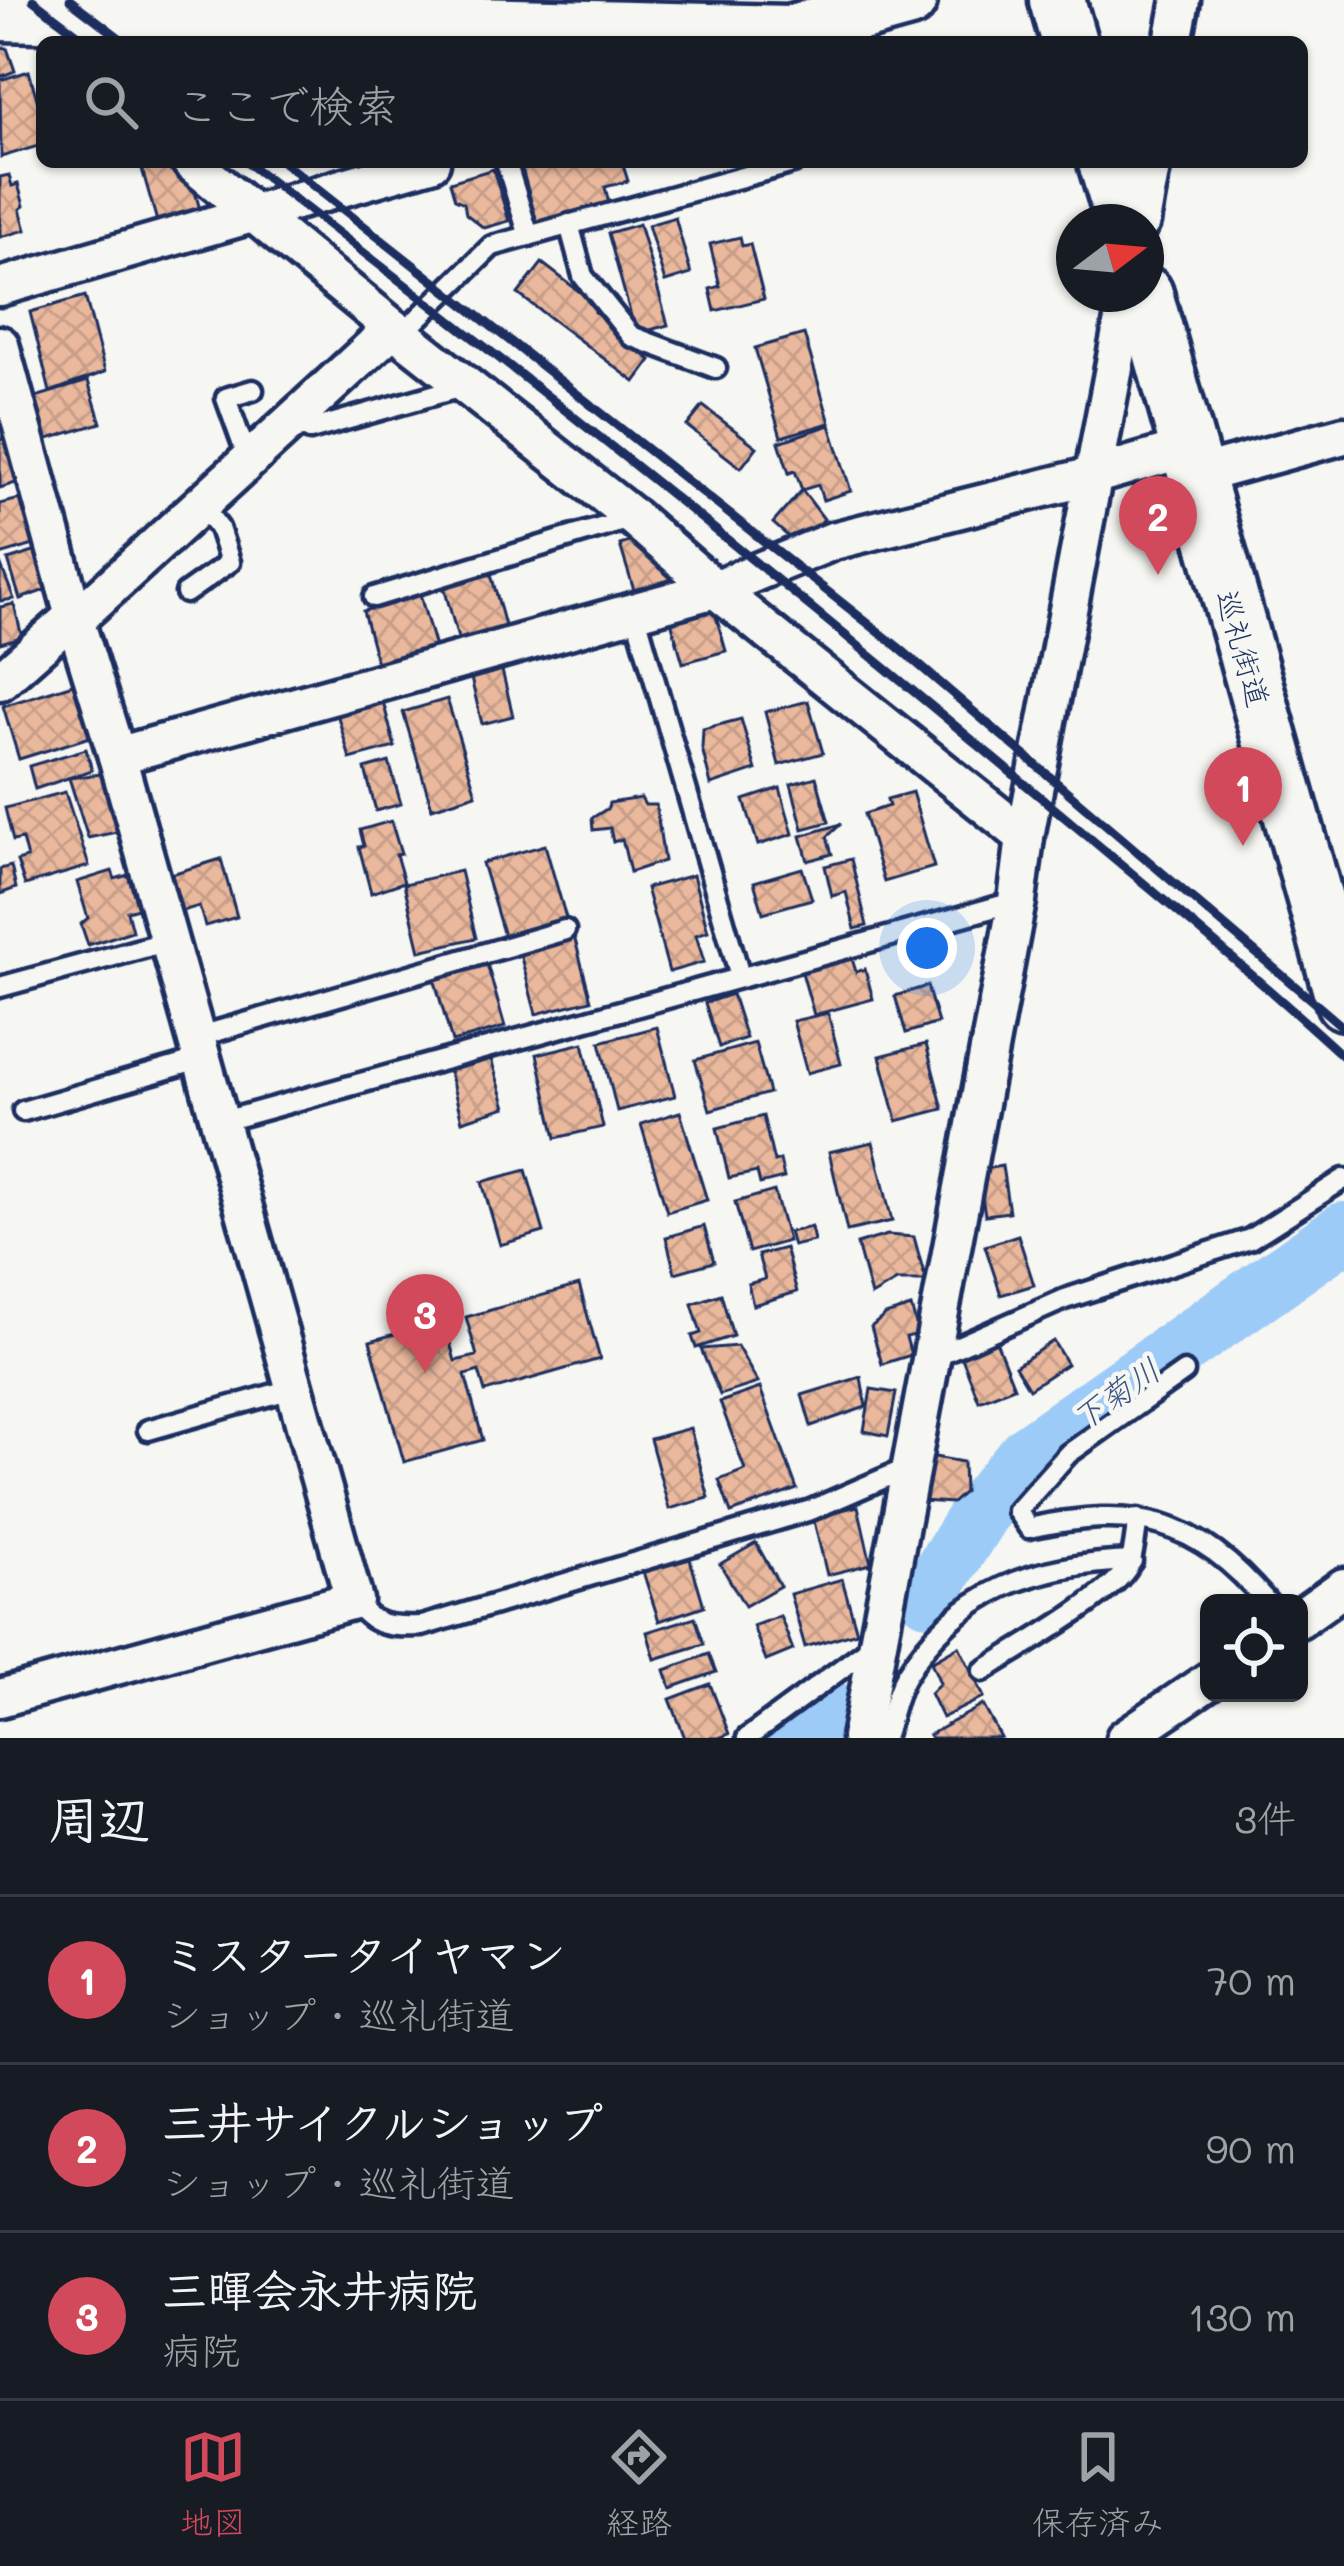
<!DOCTYPE html>
<html lang="ja">
<head>
<meta charset="utf-8">
<style>
	:root { --surface:#171b24; --page:#242831; --text:#f1f3f6; --muted:#9ea1a6; --line:#363941; --accent:#d1495b }
	body { margin:0; font-family:Mali,"Klee One",sans-serif; background:var(--page); color:var(--text) }
	.controls { position:absolute; right:36px; bottom:36px; display:grid; overflow:hidden; border-radius:18px; box-shadow:0 3px 9px #0004 }
	.controls button { width:108px; height:108px; display:grid; place-items:center; padding:0; border:0; border-bottom:3px solid var(--line); background:var(--surface); color:var(--text); font:60px sans-serif }
	.compass { position:absolute; left:1056px; top:204px; width:108px; height:108px; border-radius:50%; background:var(--surface); box-shadow:0 3px 9px #0004; rotate:74deg }
	.you { position:absolute; left:927px; top:948px; width:42px; height:42px; margin:-30px; border:9px solid #fff; border-radius:50%; background:#1a73e8; box-shadow:0 0 0 18px #1a73e833 }
	.badge { display:grid; place-items:center; width:78px; height:78px; border-radius:50%; background:var(--accent); color:#fff; font-size:39px; font-weight:700 }
	.pin { position:absolute; translate:-50% -99px; filter:drop-shadow(0 3px 6px #0008) }
	.pin::after { content:''; position:absolute; top:63px; width:42px; height:36px; background:inherit; clip-path:polygon(0 0,100% 0,50% 100%) }
	.list { margin:0; padding:0; list-style:none }
	h2 { display:flex; justify-content:space-between; align-items:center; height:156px; margin:0; padding:0 48px; font-size:51px }
	h2 small { font-size:39px; font-weight:400; color:var(--muted) }
	.list li { display:grid; grid-template-columns:78px 1fr auto; gap:36px; align-items:center; box-sizing:border-box; height:168px; padding:0 48px; border-top:3px solid var(--line) }
	.list b { display:block; font-size:45px; white-space:nowrap }
	.list p { margin:0; font-size:39px; white-space:nowrap; color:var(--muted) }
	.list em { font-size:39px; font-style:normal; color:var(--muted) }
	.icon { flex:none; width:66px; height:66px; fill:none; stroke:currentColor; stroke-width:2; stroke-linecap:round; stroke-linejoin:round }
	.map { position:relative; flex:none; width:1344px; height:1738px; overflow:hidden }
	.search { position:absolute; background:var(--surface); box-shadow:0 3px 9px #0004; left:36px; right:36px; top:36px; height:132px; display:flex; align-items:center; gap:30px; box-sizing:border-box; padding:0 42px; border-radius:18px; color:var(--muted); font-size:45px }
	.sheet { height:660px; background:var(--surface) }
	nav { display:flex; justify-content:space-around; align-items:center; box-sizing:border-box; height:168px; border-top:3px solid var(--line); background:var(--surface); font-size:33px; color:var(--muted) }
	nav a { display:grid; justify-items:center; gap:6px }
	nav .on { color:var(--accent) }
	.map>svg:first-child { display:block }
	.lines { fill:none; stroke-linecap:round; stroke-linejoin:round }
	.river { stroke:#9dcbf8; stroke-width:60 }
	.building { fill:url(#building-cross-hatch); stroke:#1b2f5e; stroke-width:3 }
	.lane-casing { stroke:#1b2f5e; stroke-width:27 }
	.street-casing { stroke:#1b2f5e; stroke-width:45 }
	.secondary-casing { stroke:#1b2f5e; stroke-width:63 }
	.lane { stroke:#f6f6f2; stroke-width:18 }
	.street { stroke:#f6f6f2; stroke-width:36 }
	.secondary { stroke:#f6f6f2; stroke-width:54 }
	.rail { stroke:#1b2f5e; stroke-width:9 }
	.labels { text-anchor:middle; dominant-baseline:central; stroke-width:9; stroke-linejoin:round; paint-order:stroke }
	.street-label { font-size:30px; fill:#1b2f5e; stroke:#f6f6f2 }
	.water-label { font-size:33px; font-style:italic; fill:#3c5684; stroke:#f6f6f2 }
</style>
</head>
<body>
<div class="map">
<svg width="1344" height="1738" viewBox="0 0 1344 1738">
	<defs>
		<pattern id="building-cross-hatch" width="8" height="8" patternUnits="userSpaceOnUse" patternTransform="scale(3)"><rect width="8" height="8" fill="#eab89c"/><path d="M0 0l8 8M0 8l8-8" fill="none" stroke="#c89e89"/></pattern>
	</defs>
	<rect width="100%" height="100%" fill="#f6f6f2"/>
	<filter id="ink" filterUnits="userSpaceOnUse"><feTurbulence type="fractalNoise" baseFrequency=".00833" numOctaves="2"/><feDisplacementMap in="SourceGraphic" scale="24" xChannelSelector="R" yChannelSelector="G"/><feConvolveMatrix kernelMatrix="1 2 1 2 8 2 1 2 1" color-interpolation-filters="sRGB"/></filter>
	<g filter="url(#ink)">
		<g class="lines">
			<g class="river">
				<polyline points="928,1595 980,1512 1028,1454 1344,1232"/>
				<polyline points="798,1738 834,1712"/>
			</g>
		</g>
		<g class="building">
			<polygon points="0,47 7,48 15,71 0,77"/>
			<polygon points="29,71 42,117 42,145 1,157 0,80"/>
			<polygon points="140,162 168,162 170,170 180,167 190,174 201,213 158,225"/>
			<polygon points="531,162 622,162 628,181 605,187 609,203 537,223 521,165"/>
			<polygon points="493,169 509,221 484,228 466,214 464,203 455,199 450,182"/>
			<polygon points="9,175 12,186 18,184 24,206 20,209 26,230 0,237 0,177"/>
			<polygon points="675,217 691,274 665,282 648,225"/>
			<polygon points="639,224 668,325 636,334 608,233"/>
			<polygon points="740,237 742,246 750,244 764,299 715,311 710,289 720,286 710,244"/>
			<polygon points="542,263 597,305 595,312 620,330 627,342 651,360 635,382 518,294"/>
			<polygon points="85,296 105,372 50,392 30,312"/>
			<polygon points="804,334 830,423 781,437 755,348"/>
			<polygon points="88,381 101,423 42,441 29,399"/>
			<polygon points="703,406 757,447 741,468 687,426"/>
			<polygon points="830,425 851,491 823,500 818,485 802,490 795,471 789,473 779,442"/>
			<polygon points="6,438 22,481 0,488 0,440"/>
			<polygon points="802,490 824,519 799,546 773,523"/>
			<polygon points="20,499 34,545 0,555 0,504"/>
			<polygon points="646,537 678,581 635,594 620,545"/>
			<polygon points="37,551 48,589 20,599 8,560"/>
			<polygon points="0,563 14,599 0,601"/>
			<polygon points="491,574 507,633 460,646 444,587"/>
			<polygon points="420,595 436,651 378,667 363,611"/>
			<polygon points="711,599 726,651 683,663 668,611"/>
			<polygon points="14,604 22,637 0,643 0,607"/>
			<polygon points="500,662 513,716 482,724 469,670"/>
			<polygon points="73,684 90,737 19,759 3,706"/>
			<polygon points="380,690 395,747 350,759 334,703"/>
			<polygon points="447,699 476,794 432,808 403,712"/>
			<polygon points="808,701 823,753 779,765 765,712"/>
			<polygon points="741,719 756,770 711,785 702,748 703,729"/>
			<polygon points="86,749 92,770 35,789 29,766"/>
			<polygon points="389,762 401,804 376,811 365,769"/>
			<polygon points="102,774 122,831 88,838 69,778"/>
			<polygon points="816,777 829,822 803,829 791,784"/>
			<polygon points="780,788 793,834 758,845 744,800"/>
			<polygon points="65,792 89,866 25,885 17,861 27,858 22,839 13,841 5,808"/>
			<polygon points="912,792 934,867 884,882 864,814 889,806 887,799"/>
			<polygon points="641,798 645,805 656,805 664,861 630,872 622,839 613,842 610,828 593,830 592,818 608,808 609,803"/>
			<polygon points="391,821 401,854 396,855 404,882 371,893 359,847 364,846 360,830"/>
			<polygon points="841,824 827,837 832,854 808,861 801,836"/>
			<polygon points="545,845 566,918 504,936 482,863"/>
			<polygon points="221,859 237,917 205,926 199,906 179,912 168,875"/>
			<polygon points="851,859 867,926 855,929 846,892 832,896 825,866"/>
			<polygon points="11,866 16,888 0,894 0,869"/>
			<polygon points="802,868 812,899 763,913 754,882"/>
			<polygon points="112,871 115,879 128,875 138,908 127,911 132,931 88,945 81,924 88,918 77,882"/>
			<polygon points="460,871 476,938 420,951 404,884"/>
			<polygon points="693,875 708,931 696,935 704,962 669,972 646,888"/>
			<polygon points="574,936 591,1000 536,1014 519,950"/>
			<polygon points="851,955 856,972 865,969 873,999 814,1015 801,969"/>
			<polygon points="487,964 505,1027 452,1042 434,978"/>
			<polygon points="927,986 938,1023 906,1033 895,996"/>
			<polygon points="732,994 746,1038 719,1047 705,1003"/>
			<polygon points="828,1013 841,1064 807,1073 793,1021"/>
			<polygon points="657,1027 675,1096 617,1111 600,1042"/>
			<polygon points="583,1043 603,1127 556,1138 537,1054"/>
			<polygon points="755,1043 769,1093 710,1110 695,1060"/>
			<polygon points="926,1044 943,1109 897,1121 880,1056"/>
			<polygon points="490,1056 506,1107 462,1121 448,1067"/>
			<polygon points="680,1112 707,1200 667,1212 641,1124"/>
			<polygon points="763,1116 774,1162 780,1160 784,1178 760,1184 757,1172 729,1178 717,1128"/>
			<polygon points="873,1142 892,1221 847,1231 829,1152"/>
			<polygon points="1002,1166 1009,1212 985,1215 978,1170"/>
			<polygon points="526,1170 544,1232 500,1245 482,1182"/>
			<polygon points="774,1191 788,1241 749,1252 735,1202"/>
			<polygon points="704,1226 714,1262 675,1273 666,1237"/>
			<polygon points="811,1227 814,1241 793,1246 789,1232"/>
			<polygon points="887,1235 914,1237 926,1281 897,1281 871,1296 857,1244"/>
			<polygon points="1018,1235 1034,1285 1001,1295 985,1246"/>
			<polygon points="785,1248 797,1292 753,1305 748,1284 765,1279 758,1255"/>
			<polygon points="579,1285 600,1359 485,1392 479,1371 465,1375 483,1440 404,1462 370,1341 444,1320 455,1361 477,1356 466,1317"/>
			<polygon points="721,1294 733,1336 696,1348 692,1336 701,1333 692,1304"/>
			<polygon points="911,1307 919,1334 906,1337 911,1355 882,1364 871,1327 885,1315"/>
			<polygon points="994,1336 1014,1387 979,1401 959,1350"/>
			<polygon points="1053,1341 1067,1364 1029,1389 1015,1366"/>
			<polygon points="737,1346 758,1383 720,1395 701,1349"/>
			<polygon points="861,1377 866,1407 811,1426 802,1395"/>
			<polygon points="760,1388 797,1489 731,1513 719,1480 745,1470 720,1402"/>
			<polygon points="871,1389 896,1393 888,1436 864,1431"/>
			<polygon points="690,1428 709,1498 669,1509 650,1439"/>
			<polygon points="929,1456 963,1462 964,1492 952,1503 922,1501"/>
			<polygon points="858,1506 871,1564 827,1575 813,1517"/>
			<polygon points="756,1543 780,1586 745,1606 720,1564"/>
			<polygon points="690,1559 704,1606 659,1621 643,1572"/>
			<polygon points="842,1579 857,1632 805,1647 790,1594"/>
			<polygon points="780,1616 793,1650 766,1661 753,1626"/>
			<polygon points="695,1617 704,1644 655,1659 647,1632"/>
			<polygon points="959,1646 984,1697 942,1718 930,1693 940,1683 931,1662"/>
			<polygon points="709,1654 716,1672 671,1688 665,1670"/>
			<polygon points="710,1684 729,1734 719,1738 685,1738 670,1699"/>
			<polygon points="983,1705 1001,1738 931,1738 929,1735"/>
		</g>
		<g class="lines">
			<defs>
				<g id="lane">
					<polyline points="506,162 529,236"/>
					<polyline points="569,224 583,276 631,336 716,368"/>
					<polyline points="401,335 492,246 793,163"/>
					<polyline points="293,422 310,430 465,386"/>
					<polyline points="249,462 226,398 253,390"/>
					<polyline points="186,593 230,562 219,528 202,506"/>
					<polyline points="374,597 633,518"/>
					<polyline points="635,612 740,976"/>
					<polyline points="0,987 169,941"/>
					<polyline points="197,1037 565,930"/>
					<polyline points="23,1111 202,1059"/>
					<polyline points="220,1122 1017,901"/>
					<polyline points="931,1358 1065,1299 1250,1239 1344,1179"/>
					<path d="M 1184,1372 L 1068,1454 L 1017,1511 L 1029,1528 C 1136,1505 1196,1518 1268,1603"/>
					<polyline points="148,1430 295,1388"/>
					<path d="M 354,1600 C 373,1628 391,1627 422,1626 L 811,1510 L 910,1467"/>
					<path d="M 983,1671 C 1016,1650 1113,1596 1129,1565 C 1135,1552 1135,1534 1138,1519"/>
					<polyline points="747,1738 875,1644"/>
					<path d="M 884,1738 C 891,1718 895,1693 906,1675 C 957,1590 1037,1564 1132,1561"/>
				</g>
				<g id="street">
					<polyline points="1173,42 1181,0"/>
					<polyline points="191,162 393,328 634,518 715,589 1025,837"/>
					<polyline points="1141,222 1152,162"/>
					<polyline points="0,287 431,162"/>
					<polyline points="0,345 75,620 117,756 354,1600 0,1698"/>
					<polyline points="1195,476 1344,435"/>
					<polyline points="75,620 393,328"/>
					<polyline points="0,681 75,615"/>
					<polyline points="117,756 715,589 833,541 1092,476 1188,448"/>
					<polyline points="1299,1619 1344,1587"/>
					<polyline points="860,1738 1017,901 1025,837 1128,294"/>
					<polyline points="1125,1738 1209,1681"/>
				</g>
				<g id="secondary">
					<polyline points="1057,0 1069,42"/>
					<polyline points="0,13 789,33 909,0"/>
					<polyline points="1106,162 1124,222"/>
					<polyline points="1145,294 1344,1002"/>
				</g>
			</defs>
			<use href="#lane" class="lane-casing"/>
			<use href="#street" class="street-casing"/>
			<use href="#secondary" class="secondary-casing"/>
			<use href="#lane" class="lane"/>
			<use href="#street" class="street"/>
			<use href="#secondary" class="secondary"/>
			<g class="rail">
				<polyline points="33,0 88,42"/>
				<polyline points="70,0 125,42"/>
				<path d="M 246,162 C 505,360 762,564 1013,774 C 1124,867 1237,959 1344,1057"/>
				<polyline points="283,162 898,647 1344,1028"/>
			</g>
		</g>
	</g>
	<g class="labels">
		<g class="street-label">
			<text transform="translate(1244 648) rotate(74)">巡礼街道</text>
		</g>
		<g class="water-label">
			<text transform="translate(1115 1393) rotate(-35)">下菊川</text>
		</g>
	</g>
</svg>
<div class="controls">
<button><svg class="icon" aria-label="locate" viewBox="0 0 24 24"><circle cx="12" cy="12" r="6"/><path d="M12 2v4M12 18v4M2 12h4M18 12h4"/></svg></button>
</div>
<svg class="compass" viewBox="-18 -18 36 36"><path d="M0-13l5 13h-10z" fill="#e53935"/><path d="M0 13l5-13h-10z" fill="#9ea1a6"/></svg>
<div class="you"></div>
<div class="pin badge" style="left:1243px;top:846px">1</div>
<div class="pin badge" style="left:1158px;top:575px">2</div>
<div class="pin badge" style="left:425px;top:1373px">3</div>
<div class="search"><svg class="icon" aria-label="search" viewBox="0 0 24 24"><circle cx="10" cy="10" r="6"/><path d="M15 15l6 6"/></svg>ここで検索</div>
</div>
<section class="sheet">
<h2>周辺<small>3件</small></h2>
<ul class="list">
<li><span class="badge">1</span><div><b>ミスタータイヤマン</b><p>ショップ · 巡礼街道</p></div><em>70 m</em></li>
<li><span class="badge">2</span><div><b>三井サイクルショップ</b><p>ショップ · 巡礼街道</p></div><em>90 m</em></li>
<li><span class="badge">3</span><div><b>三暉会永井病院</b><p>病院</p></div><em>130 m</em></li>
</ul>
</section>
<nav>
<a class="on"><svg class="icon" aria-label="map" viewBox="0 0 24 24"><path d="M3 6l6-2 6 2 6-2v14l-6 2-6-2-6 2zM9 4v14M15 6v14"/></svg>地図</a>
<a><svg class="icon" aria-label="directions" viewBox="0 0 24 24"><path d="M12 3l9 9-9 9-9-9zM9 14v-3h6M13 9l2 2-2 2"/></svg>経路</a>
<a><svg class="icon" aria-label="saved" viewBox="0 0 24 24"><path d="M7 4h10v16l-5-4-5 4z"/></svg>保存済み</a>
</nav>
</body>
</html>
